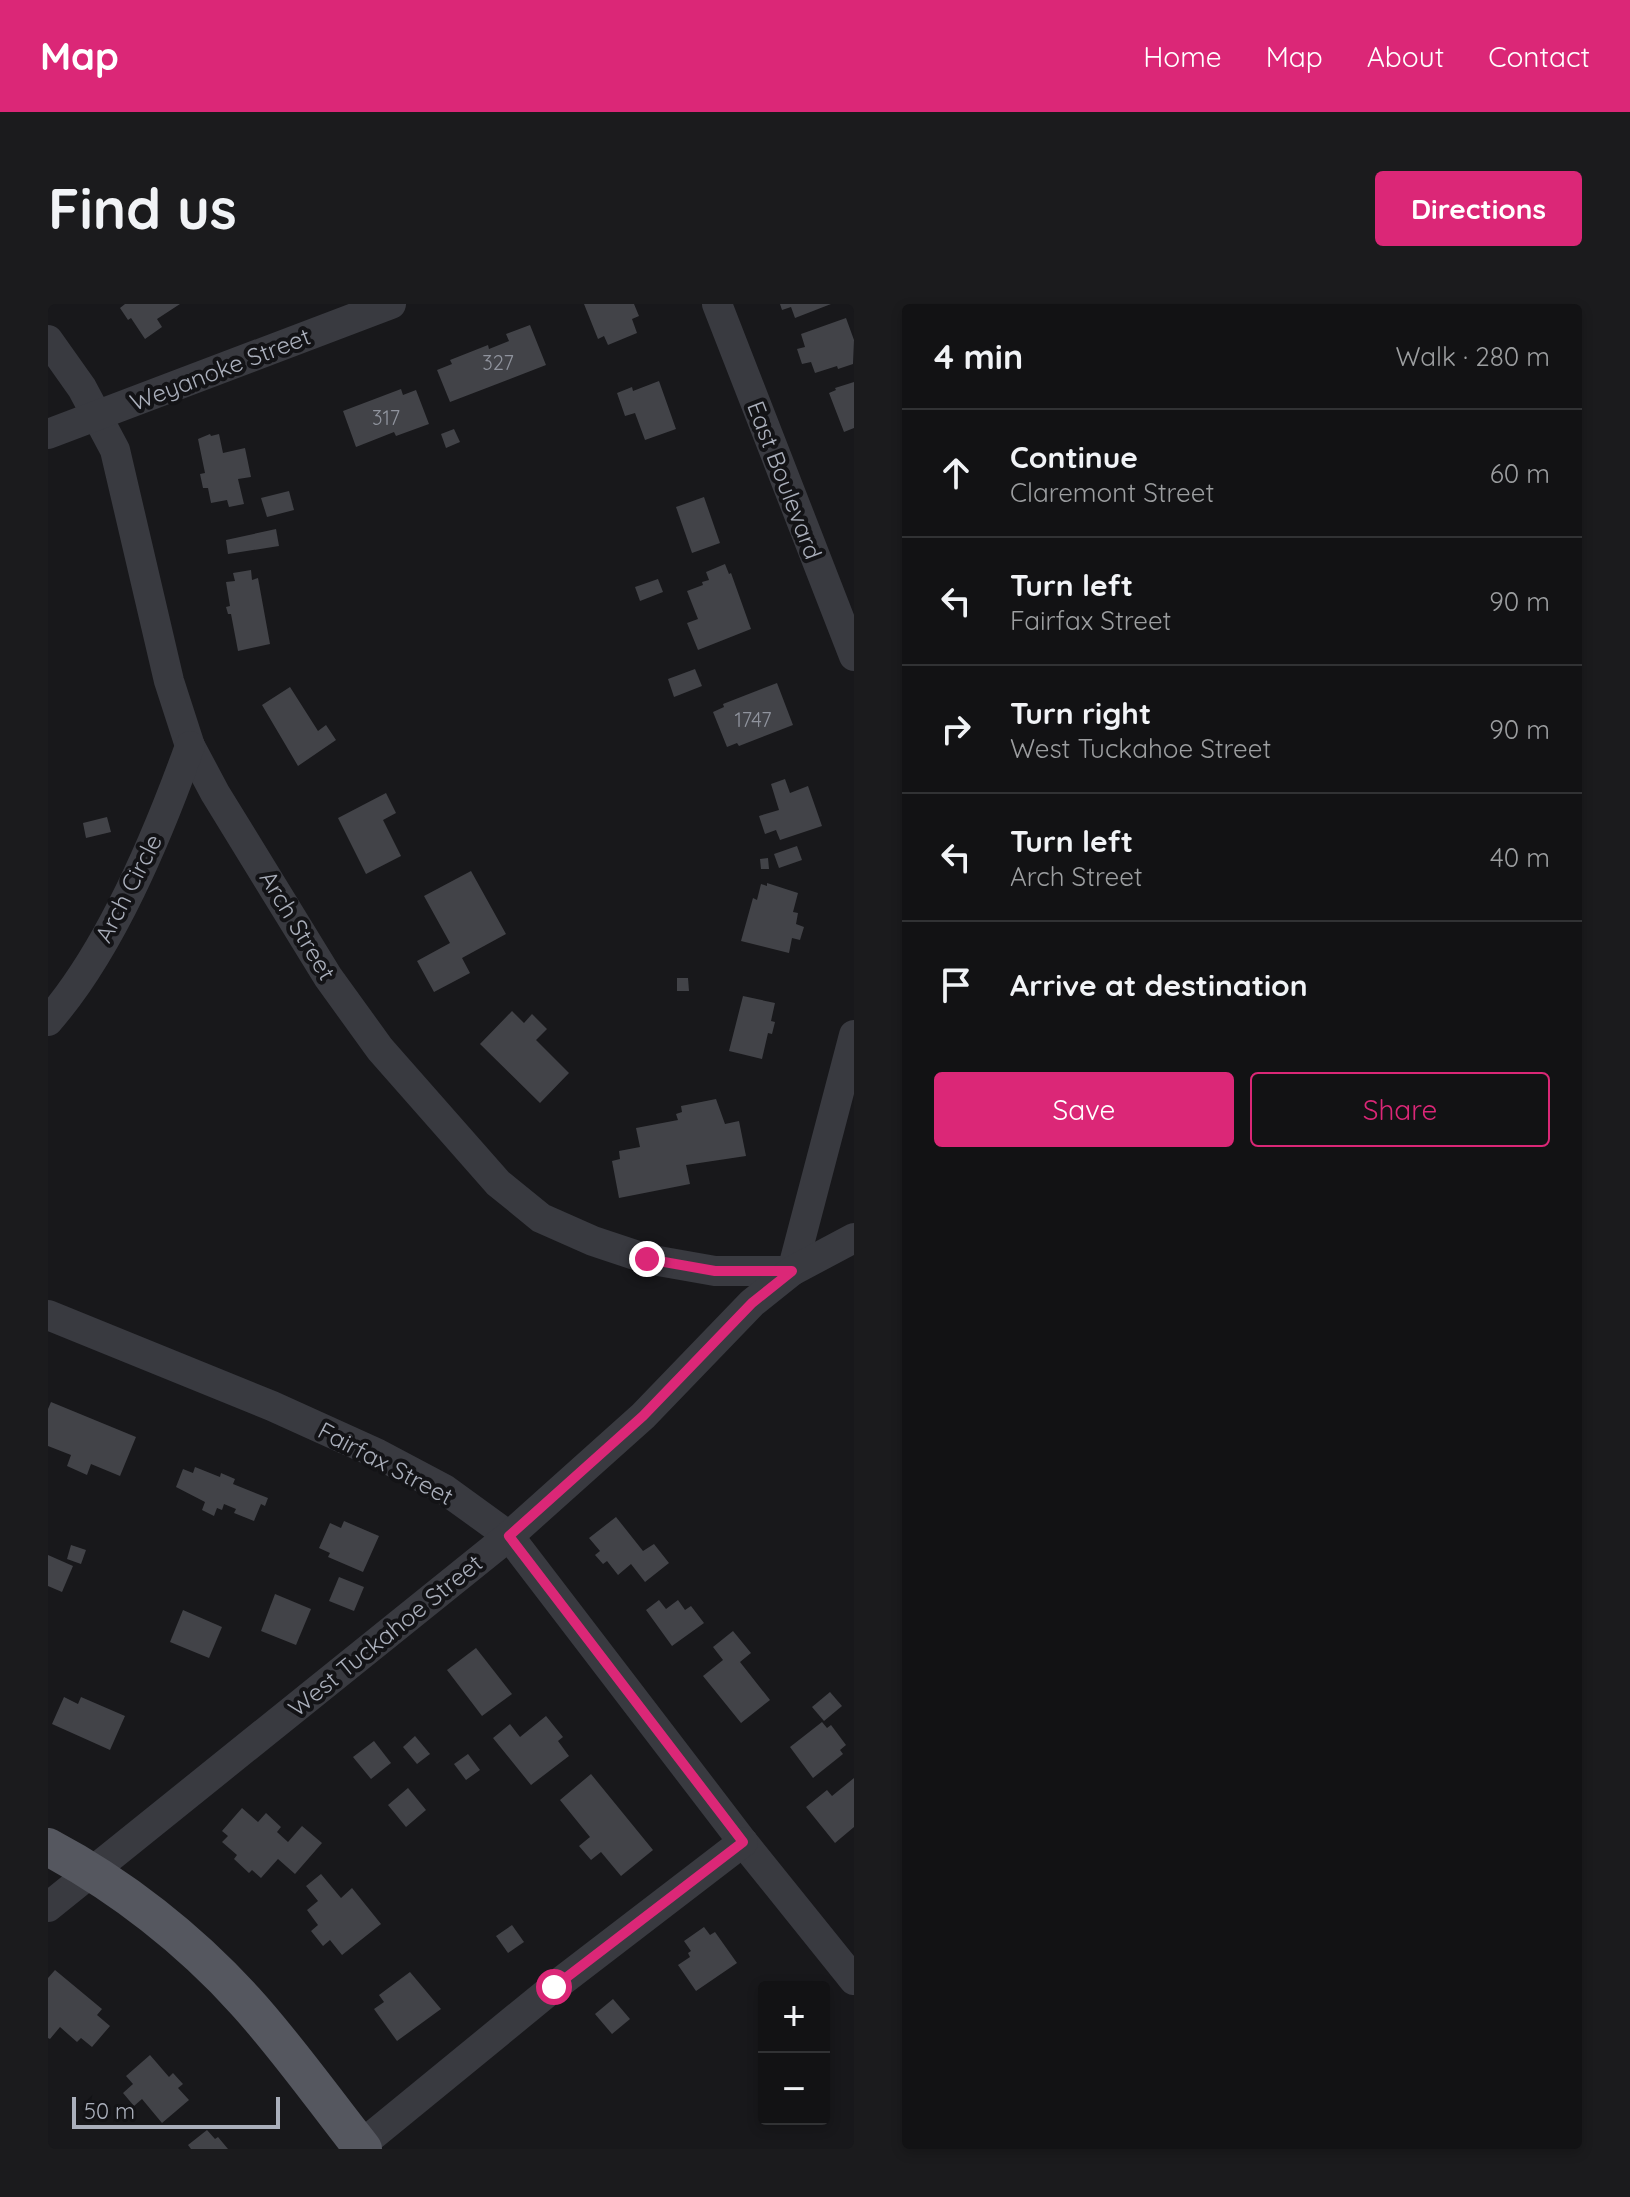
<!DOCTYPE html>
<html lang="en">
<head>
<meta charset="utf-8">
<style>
	:root { --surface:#121214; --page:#1b1b1d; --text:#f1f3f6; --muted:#9c9ea0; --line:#313234; --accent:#db2777 }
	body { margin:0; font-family:Quicksand,sans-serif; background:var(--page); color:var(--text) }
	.controls { position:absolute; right:24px; bottom:24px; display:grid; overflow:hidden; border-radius:8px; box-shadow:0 4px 12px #0003 }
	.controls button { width:72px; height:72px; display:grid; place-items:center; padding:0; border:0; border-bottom:2px solid var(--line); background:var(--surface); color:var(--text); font:40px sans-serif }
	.scale { position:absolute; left:24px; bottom:20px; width:208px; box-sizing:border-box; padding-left:8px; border:4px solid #aaafbb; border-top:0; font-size:22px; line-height:28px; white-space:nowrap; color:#aaafbb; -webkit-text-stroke:6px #131316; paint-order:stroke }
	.stop { position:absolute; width:24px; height:24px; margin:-18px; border:6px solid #db2777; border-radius:50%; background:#fff }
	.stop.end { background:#db2777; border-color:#fff; box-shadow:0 2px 8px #0008 }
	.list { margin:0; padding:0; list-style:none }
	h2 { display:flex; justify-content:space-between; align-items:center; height:104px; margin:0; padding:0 32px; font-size:34px }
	h2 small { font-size:26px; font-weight:400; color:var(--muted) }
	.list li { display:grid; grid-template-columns:52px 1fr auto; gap:24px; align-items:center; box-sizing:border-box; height:128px; padding:0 32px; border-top:2px solid var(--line) }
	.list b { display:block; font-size:30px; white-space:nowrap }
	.list p { margin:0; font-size:26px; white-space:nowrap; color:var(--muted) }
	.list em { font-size:26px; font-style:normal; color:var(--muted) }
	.actions { display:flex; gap:16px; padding:24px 32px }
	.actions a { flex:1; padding:18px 0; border:2px solid var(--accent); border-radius:8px; text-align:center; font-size:28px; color:var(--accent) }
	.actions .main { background:var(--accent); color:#fff }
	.icon { flex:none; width:44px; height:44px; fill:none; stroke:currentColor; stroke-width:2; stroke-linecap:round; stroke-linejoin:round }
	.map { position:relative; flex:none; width:806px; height:1845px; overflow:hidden; border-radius:8px }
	header { display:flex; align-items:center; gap:48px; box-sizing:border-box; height:112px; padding:0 40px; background:var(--accent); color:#fff }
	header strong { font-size:38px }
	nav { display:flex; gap:44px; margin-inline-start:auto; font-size:28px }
	.intro { display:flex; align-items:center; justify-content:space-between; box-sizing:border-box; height:192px; padding:0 48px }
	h1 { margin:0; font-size:56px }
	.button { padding:20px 36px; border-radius:8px; background:var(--accent); color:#fff; font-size:28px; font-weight:700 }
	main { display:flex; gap:48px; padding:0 48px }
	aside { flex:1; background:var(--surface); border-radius:8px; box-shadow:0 4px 12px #0003 }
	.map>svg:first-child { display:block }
	.building { fill:#424348 }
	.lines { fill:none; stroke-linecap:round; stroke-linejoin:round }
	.minor { stroke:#393a40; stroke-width:30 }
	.major { stroke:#55575f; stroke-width:38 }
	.route { stroke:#db2777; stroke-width:10 }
	.labels { text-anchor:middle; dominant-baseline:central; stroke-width:8; stroke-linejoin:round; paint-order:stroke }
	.number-label { font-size:20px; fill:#90949e }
	.street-label { font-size:24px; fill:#aaafbb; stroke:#131316 }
</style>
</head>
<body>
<header>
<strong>Map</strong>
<nav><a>Home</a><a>Map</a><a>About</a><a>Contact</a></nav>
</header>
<div class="intro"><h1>Find us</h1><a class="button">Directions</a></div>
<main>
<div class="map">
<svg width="806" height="1845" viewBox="0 0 806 1845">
	<rect width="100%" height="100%" fill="#18181b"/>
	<g class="building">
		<polygon points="77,0 132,0 109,15 114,23 97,35 83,14 80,16 72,4"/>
		<polygon points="536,0 586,0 591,12 584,15 589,29 560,41 556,32 550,35"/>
		<polygon points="732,0 783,0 747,14 743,3 734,6"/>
		<polygon points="798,14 806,36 805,60 790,65 789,62 767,69 763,58 754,60 749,45 757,43 753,30"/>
		<polygon points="482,21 498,61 402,98 389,66 404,60 402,56 440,41 441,45 461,37 458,30"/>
		<polygon points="611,77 628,125 597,136 587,109 577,112 569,89 584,83 585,87"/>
		<polygon points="806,78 806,124 796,128 781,89 788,86 787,84"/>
		<polygon points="353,85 355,91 368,86 381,120 348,132 346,128 308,143 295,107"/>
		<polygon points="406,125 412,138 398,144 393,130"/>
		<polygon points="162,130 163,132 171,130 175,149 197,144 203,173 190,175 196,200 181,203 179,196 163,199 160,184 155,184 152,170 157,169 150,135"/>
		<polygon points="241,187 246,206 219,213 213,194"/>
		<polygon points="656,193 672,239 644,249 628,203"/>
		<polygon points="228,225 231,242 180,250 178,236"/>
		<polygon points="677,260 681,270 683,269 703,325 650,346 639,319 650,315 639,287 655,281 654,278 661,276 658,268"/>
		<polygon points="203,266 204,276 210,274 222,340 190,347 183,310 180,310 178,303 182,302 178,278 187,277 185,269"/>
		<polygon points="610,275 615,288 592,297 587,283"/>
		<polygon points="647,365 654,382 626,393 620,375"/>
		<polygon points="729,379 745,421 691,442 689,439 679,443 665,408 676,403 675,400"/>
		<polygon points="242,383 270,427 278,421 288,436 250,462 214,401"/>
		<polygon points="737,475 742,489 760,482 774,522 732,536 728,526 717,530 711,512 731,506 723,480"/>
		<polygon points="338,489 348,509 335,516 353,552 318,570 290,514"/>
		<polygon points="59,513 63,528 38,534 35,519"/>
		<polygon points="749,542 754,556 731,564 726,550"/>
		<polygon points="720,554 721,565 713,565 712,555"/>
		<polygon points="423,567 458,630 414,654 422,669 386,688 369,657 402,639 376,592"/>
		<polygon points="719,579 750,589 745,608 750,609 748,620 756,623 752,636 744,634 741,649 693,637 705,594 709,596 713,580 719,582"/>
		<polygon points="629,674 640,674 641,687 629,687"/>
		<polygon points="695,692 727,699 723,717 727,718 724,730 720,729 714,755 681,747"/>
		<polygon points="464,707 476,719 484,710 499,725 488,736 521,769 492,799 432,740"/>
		<polygon points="668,795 677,820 691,817 698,852 638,861 642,880 571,894 564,857 572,855 571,847 592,843 588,824 630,816 628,810 634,808 633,802"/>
		<polygon points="3,1098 88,1133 72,1172 43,1160 39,1171 19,1162 23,1151 0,1142 0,1105"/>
		<polygon points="147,1163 172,1173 173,1169 187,1175 185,1180 220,1194 217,1202 213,1200 206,1217 186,1209 188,1205 176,1200 174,1206 169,1204 166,1212 154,1206 157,1198 128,1183 135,1165 145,1169"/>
		<polygon points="568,1213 595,1247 606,1240 621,1259 597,1278 583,1260 570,1271 559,1257 555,1260 547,1251 552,1247 541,1234"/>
		<polygon points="296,1217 331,1232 315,1268 280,1253 282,1249 271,1244 282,1219 293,1224"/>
		<polygon points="23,1241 38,1246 33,1260 19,1255"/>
		<polygon points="0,1251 25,1262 14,1288 0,1282"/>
		<polygon points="291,1273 316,1283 306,1307 281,1297"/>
		<polygon points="227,1290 263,1305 248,1341 213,1327"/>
		<polygon points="611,1296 618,1305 630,1296 637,1306 643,1302 656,1319 624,1342 598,1306"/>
		<polygon points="135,1306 174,1323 161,1354 122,1338"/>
		<polygon points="685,1327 703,1349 692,1358 722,1396 693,1419 655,1372 675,1356 665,1343"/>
		<polygon points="428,1344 464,1390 434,1412 399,1366"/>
		<polygon points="782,1388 794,1402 776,1417 764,1403"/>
		<polygon points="16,1393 30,1400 33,1393 77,1412 62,1446 4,1420"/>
		<polygon points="498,1412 515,1433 510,1437 521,1452 483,1481 445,1434 462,1420 472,1433"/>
		<polygon points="774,1418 779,1424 783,1421 798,1441 792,1446 795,1450 765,1474 742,1443"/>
		<polygon points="367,1432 382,1450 369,1460 355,1443"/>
		<polygon points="326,1437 343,1459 323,1475 305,1453"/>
		<polygon points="420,1450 432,1466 418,1476 406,1460"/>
		<polygon points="543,1470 605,1546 573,1572 553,1548 543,1556 531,1542 542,1533 512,1496"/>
		<polygon points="806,1474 806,1523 787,1539 758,1503 779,1486 784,1492"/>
		<polygon points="360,1484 378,1506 358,1523 340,1501"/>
		<polygon points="194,1504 210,1518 218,1509 233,1523 229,1528 240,1538 254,1522 274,1539 247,1570 230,1555 213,1574 204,1566 201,1569 186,1555 189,1551 174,1538 180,1532 174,1527"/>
		<polygon points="273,1570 293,1594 304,1584 333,1620 294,1651 282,1636 275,1642 263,1627 270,1621 259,1606 270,1597 258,1582"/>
		<polygon points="464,1621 476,1638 460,1649 448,1632"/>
		<polygon points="656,1623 662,1631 667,1628 689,1659 648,1687 630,1661 642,1653 640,1649 643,1647 636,1637"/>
		<polygon points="7,1666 54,1705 49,1711 62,1722 44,1743 33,1734 29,1738 12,1723 2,1735 0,1734 0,1674"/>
		<polygon points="362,1668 393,1705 349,1737 326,1705 336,1698 331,1691"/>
		<polygon points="565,1695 582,1715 564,1730 547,1710"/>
		<polygon points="102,1751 121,1773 125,1769 135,1780 130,1784 141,1796 114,1819 94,1795 86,1802 75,1789 85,1780 78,1772"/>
		<polygon points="159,1826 167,1835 170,1833 180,1845 143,1845 140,1841"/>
	</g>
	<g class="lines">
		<g class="minor">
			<polyline points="669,0 806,352"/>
			<polyline points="0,36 34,84 67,146 121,377 142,442 167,489 280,673 332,745 450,879 493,914 545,937 599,955 667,967 744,967 806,731"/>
			<polyline points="0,130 343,0"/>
			<path d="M 0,717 C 63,645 110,531 142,442"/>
			<polyline points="0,1011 224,1102 330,1150 396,1185 461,1232 695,1538 806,1676"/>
			<polyline points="0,1603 461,1232 595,1112 704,999 744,967 806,934"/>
			<polyline points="308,1845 506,1683 695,1538"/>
		</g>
		<path class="major" d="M 0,1543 C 72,1581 142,1636 197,1697 C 239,1743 276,1796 315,1845"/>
	</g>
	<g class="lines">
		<polyline class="route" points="506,1683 695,1538 461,1232 595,1112 704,999 744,967 667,967 599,955"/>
	</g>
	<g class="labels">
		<g class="number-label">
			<text x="450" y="58">327</text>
			<text x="338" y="113">317</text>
			<text x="705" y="415">1747</text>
		</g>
		<g class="street-label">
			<text transform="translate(172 65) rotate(-21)">Weyanoke Street</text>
			<text transform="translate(737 176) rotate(69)">East Boulevard</text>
			<text transform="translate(80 584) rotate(-63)">Arch Circle</text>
			<text transform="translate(250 621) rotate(59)">Arch Street</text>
			<text transform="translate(338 1159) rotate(28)">Fairfax Street</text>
			<text transform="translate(337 1331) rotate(-39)">West Tuckahoe Street</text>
		</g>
	</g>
</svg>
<div class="controls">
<button>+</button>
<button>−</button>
</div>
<div class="scale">50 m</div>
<div class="stop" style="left:506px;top:1683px"></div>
<div class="stop end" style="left:599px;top:955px"></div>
</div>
<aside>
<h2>4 min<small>Walk · 280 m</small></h2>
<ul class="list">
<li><svg class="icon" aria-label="ahead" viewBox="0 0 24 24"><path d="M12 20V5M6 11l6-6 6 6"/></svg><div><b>Continue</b><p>Claremont Street</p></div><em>60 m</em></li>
<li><svg class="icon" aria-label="left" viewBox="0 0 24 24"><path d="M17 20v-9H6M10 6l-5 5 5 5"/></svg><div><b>Turn left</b><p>Fairfax Street</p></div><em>90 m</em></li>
<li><svg class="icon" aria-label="right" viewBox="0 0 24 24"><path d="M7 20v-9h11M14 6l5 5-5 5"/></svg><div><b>Turn right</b><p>West Tuckahoe Street</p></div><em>90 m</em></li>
<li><svg class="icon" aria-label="left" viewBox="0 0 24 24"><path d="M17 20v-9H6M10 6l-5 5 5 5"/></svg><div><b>Turn left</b><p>Arch Street</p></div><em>40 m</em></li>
<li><svg class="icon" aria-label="arrive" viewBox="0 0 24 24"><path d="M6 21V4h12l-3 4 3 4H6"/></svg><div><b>Arrive at destination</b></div></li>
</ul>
<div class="actions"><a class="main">Save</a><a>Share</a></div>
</aside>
</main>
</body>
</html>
